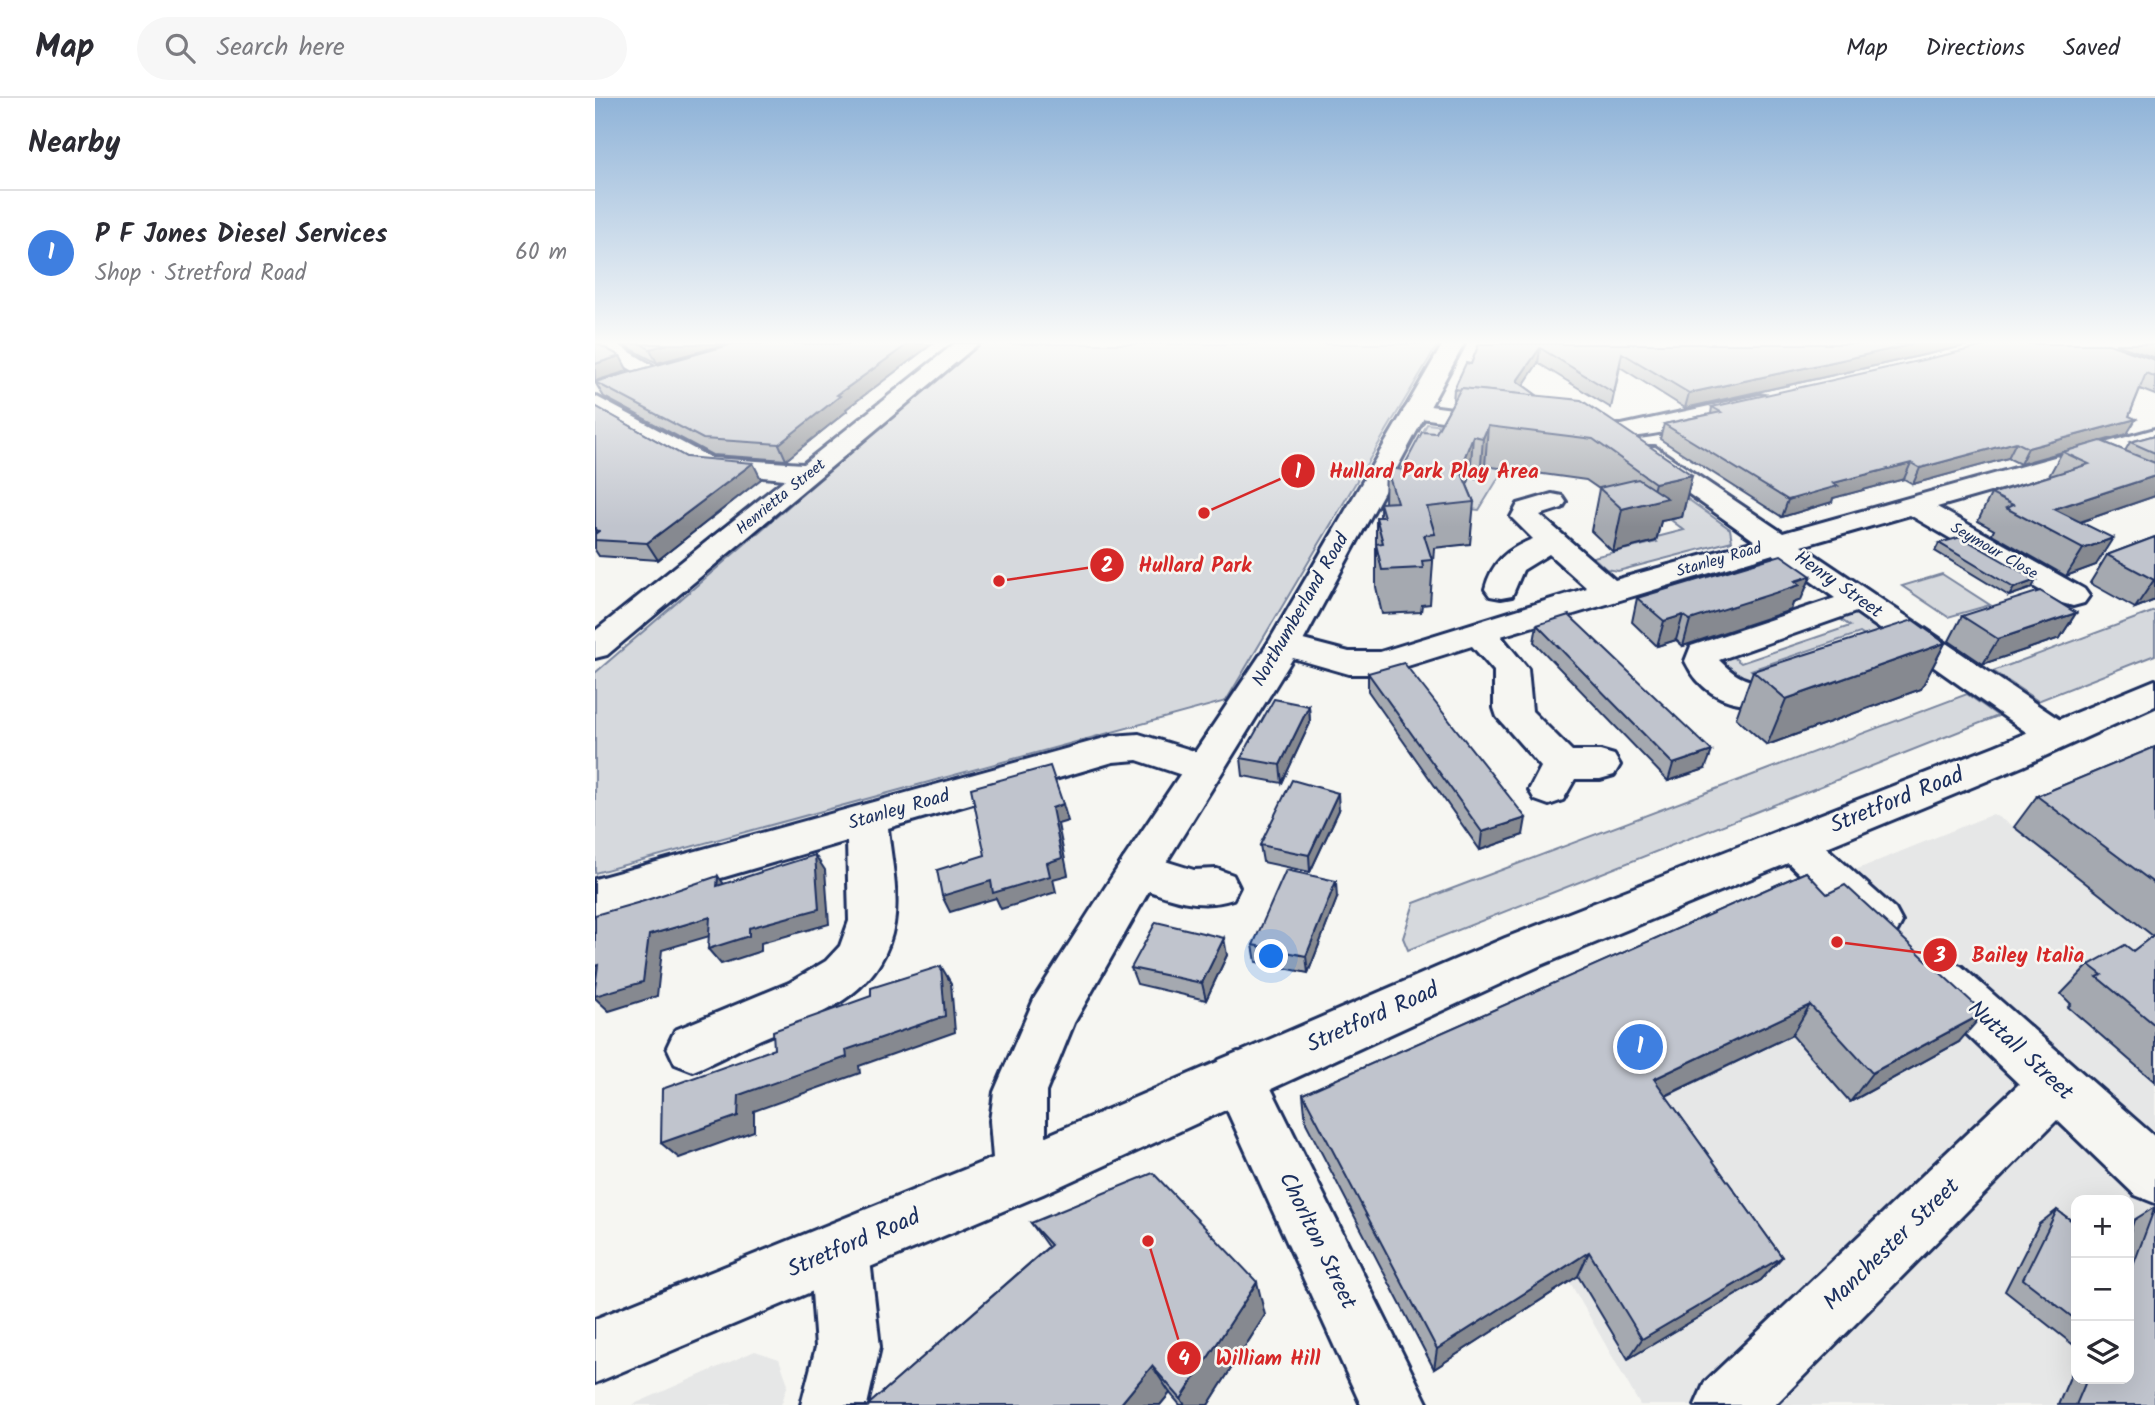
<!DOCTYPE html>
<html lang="en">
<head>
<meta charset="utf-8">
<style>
	:root { --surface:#fff; --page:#f7f7f7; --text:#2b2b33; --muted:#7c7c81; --line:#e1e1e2; --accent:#2563eb }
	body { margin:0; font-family:Kalam,sans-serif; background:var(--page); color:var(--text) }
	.controls { position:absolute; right:21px; bottom:21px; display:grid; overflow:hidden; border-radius:14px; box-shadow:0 7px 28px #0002 }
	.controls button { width:63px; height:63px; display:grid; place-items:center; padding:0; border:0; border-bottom:2px solid var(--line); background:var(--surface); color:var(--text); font:35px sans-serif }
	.you { position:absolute; left:677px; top:859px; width:24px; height:24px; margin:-18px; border:5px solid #fff; border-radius:50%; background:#1a73e8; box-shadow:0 0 0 10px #1a73e833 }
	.badge { display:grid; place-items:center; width:46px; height:46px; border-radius:50%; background:var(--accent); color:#fff; font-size:23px; font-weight:700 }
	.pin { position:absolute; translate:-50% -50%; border:4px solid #fff; box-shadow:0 2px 7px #0006 }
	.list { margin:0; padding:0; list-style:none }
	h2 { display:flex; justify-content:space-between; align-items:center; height:91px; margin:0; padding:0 28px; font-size:30px }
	h2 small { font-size:23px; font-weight:400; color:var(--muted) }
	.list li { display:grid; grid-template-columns:46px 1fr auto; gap:21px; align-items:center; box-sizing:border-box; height:126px; padding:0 28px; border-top:2px solid var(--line) }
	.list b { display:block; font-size:26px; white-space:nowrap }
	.list p { margin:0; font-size:23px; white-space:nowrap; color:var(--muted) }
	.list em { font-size:23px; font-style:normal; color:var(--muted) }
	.icon { flex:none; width:38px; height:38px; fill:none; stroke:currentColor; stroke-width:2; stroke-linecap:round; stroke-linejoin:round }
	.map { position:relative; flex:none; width:1560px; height:1307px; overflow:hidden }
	header { display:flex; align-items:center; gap:42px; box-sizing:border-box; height:98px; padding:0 35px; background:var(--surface); border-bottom:2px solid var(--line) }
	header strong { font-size:33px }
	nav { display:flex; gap:38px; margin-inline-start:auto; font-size:24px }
	.search { width:490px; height:63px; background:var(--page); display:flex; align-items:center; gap:18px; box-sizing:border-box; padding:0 24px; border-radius:38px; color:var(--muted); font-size:26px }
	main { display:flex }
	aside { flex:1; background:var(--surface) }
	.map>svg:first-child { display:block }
	.built { fill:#e6e7e7; fill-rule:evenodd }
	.green { fill:#d6d9dd; stroke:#78849e; stroke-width:2 }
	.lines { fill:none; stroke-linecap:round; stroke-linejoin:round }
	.minor-casing { stroke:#1b2f5e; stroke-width:6 }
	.major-casing { stroke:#1b2f5e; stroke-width:6 }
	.minor { fill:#f6f6f2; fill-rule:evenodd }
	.major { fill:#f6f6f2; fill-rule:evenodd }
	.wall { fill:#a5a9b0; stroke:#1b2f5e; stroke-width:2 }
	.shaded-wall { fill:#868990; stroke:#1b2f5e; stroke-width:2 }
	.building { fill:#c0c4cd; stroke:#1b2f5e; stroke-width:2 }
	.labels { text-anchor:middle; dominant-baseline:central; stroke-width:5; stroke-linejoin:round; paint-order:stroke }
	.far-street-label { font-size:16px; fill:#1b2f5e; stroke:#f6f6f2 }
	.street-label { font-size:19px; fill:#1b2f5e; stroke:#f6f6f2 }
	.near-street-label { font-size:23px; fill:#1b2f5e; stroke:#f6f6f2 }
	.leader { fill:none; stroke:#d62828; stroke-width:2.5 }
	.callout-dot { fill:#d62828; stroke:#f6f6f2; stroke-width:2.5 }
	.mark-label { font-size:21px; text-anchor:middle; font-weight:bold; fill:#fff }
	.callout-label { font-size:21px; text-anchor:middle; font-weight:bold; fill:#d62828; stroke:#f6f6f2; stroke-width:5; stroke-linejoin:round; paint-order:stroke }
</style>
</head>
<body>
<header>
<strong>Map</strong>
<div class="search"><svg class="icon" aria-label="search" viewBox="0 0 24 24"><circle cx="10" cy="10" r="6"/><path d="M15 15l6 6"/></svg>Search here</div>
<nav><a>Map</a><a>Directions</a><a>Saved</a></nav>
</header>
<main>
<aside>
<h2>Nearby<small></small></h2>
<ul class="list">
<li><span class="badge" style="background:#3f7fe0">1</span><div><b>P F Jones Diesel Services</b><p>Shop · Stretford Road</p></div><em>60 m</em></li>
</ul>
</aside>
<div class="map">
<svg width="1560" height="1307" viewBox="0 0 1560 1307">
	<rect width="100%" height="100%" fill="#f6f6f2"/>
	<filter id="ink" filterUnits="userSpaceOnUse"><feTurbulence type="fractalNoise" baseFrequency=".0143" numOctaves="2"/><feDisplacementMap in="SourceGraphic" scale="14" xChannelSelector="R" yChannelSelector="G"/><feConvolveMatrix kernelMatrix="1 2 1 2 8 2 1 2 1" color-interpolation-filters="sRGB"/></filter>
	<g filter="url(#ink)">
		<g class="built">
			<path d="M 1398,716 L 1419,729 L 1560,839 L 1560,1307 L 1045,1307 L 845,957 L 1211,792 ZM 1481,1102 L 1534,1102 L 1534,1281 L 1481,1281 Z"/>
			<polygon points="160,1253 184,1261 193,1286 186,1307 37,1307"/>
		</g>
		<g class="green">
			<polygon points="382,246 843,246 631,603 0,775 0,575"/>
			<polygon points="832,326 914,335 912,366 884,412 858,409 871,379 886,381 897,355 791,406"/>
			<polygon points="1063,380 1135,431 1137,443 1023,473 1011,471 998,459 1062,444 1058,440 1089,432 1076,422 1087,418 1071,406"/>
			<polygon points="1347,476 1395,507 1353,519 1307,488"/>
			<polygon points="1256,510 1305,544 1288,550 1265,535 1156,572 1175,590 1165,593 1123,567 1121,555 1129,552 1146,565 1255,528 1238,516"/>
			<polygon points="1560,513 1560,557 1443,603 1398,573"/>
			<polygon points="1372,596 1403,618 813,852 808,840 819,805"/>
		</g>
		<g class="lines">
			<defs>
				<g id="minor">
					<polygon points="0,246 22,246 70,275 67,280 51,280 0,251"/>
					<polygon points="359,246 383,246 12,557 0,560 0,533 190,381 101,373 0,315 0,298 116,360 208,366"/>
					<path d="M 1165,297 L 1173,299 L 1177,304 L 1173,309 C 1117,323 1027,351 971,337 L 968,332 L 971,327 L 1027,327 Z"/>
					<polygon points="820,306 903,317 912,319 915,324 912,329 903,331 812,318 808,313 812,308"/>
					<path d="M 1560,331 L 1560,347 L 1342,409 L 1489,491 L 1494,498 L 1489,505 L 1478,508 L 1467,505 L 1315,417 L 1207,448 L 1474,628 L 1480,637 L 1474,646 L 1461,650 L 1448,646 L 1261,514 L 1124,562 C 1165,604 1175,569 1214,580 L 1219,588 L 1214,596 C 1167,612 1115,615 1090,563 L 1096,548 L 1240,500 L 1178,456 L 906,538 L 933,571 L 937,613 L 977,653 L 1005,653 L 1019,657 L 1025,667 L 1019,677 L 1005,681 L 980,681 L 968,702 L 954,707 L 940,702 L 934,692 L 946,669 L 902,619 L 899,610 L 899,573 L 877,548 L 787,576 L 754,576 L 677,554 L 672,547 L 677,540 L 689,537 L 754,554 L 785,554 L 992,490 L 954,456 L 928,472 L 917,498 L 906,500 L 895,498 L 890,491 C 897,464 912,451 938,441 L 916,419 L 923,406 L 957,396 L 967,398 L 971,404 L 967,410 L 945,417 L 1020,482 L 1160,443 L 1042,359 L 1038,354 L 1042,349 L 1060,349 L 1188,435 Z"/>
					<path d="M 544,636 L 622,660 L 628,670 L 622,680 L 608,684 L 542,662 L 518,664 L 293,730 C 296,761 304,795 299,826 C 287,897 224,917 166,941 C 143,951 121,964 98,973 L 80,966 L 72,949 L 80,932 L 194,885 L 231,863 L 245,848 L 254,823 L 252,743 L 0,817 L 0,781 L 517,638 Z"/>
					<polygon points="1198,728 1213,733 1300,811 1307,824 1300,837 1284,843 1268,837 1183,755 1177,744 1183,733"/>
					<path d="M 544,755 L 599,772 L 622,771 L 638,777 L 644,789 L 638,801 C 599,814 565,796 529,784 L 522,772 L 529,760 Z"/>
					<polygon points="1349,862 1366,868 1560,1039 1560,1105 1540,1097 1462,1022 1180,1307 1100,1307 1110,1284 1424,986 1332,898 1325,883 1332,868"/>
					<polygon points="643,954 662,962 833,1307 766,1307 617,979 624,962"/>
					<polygon points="244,1123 265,1132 274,1153 285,1249 272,1307 206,1307 221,1249 214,1153 223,1132"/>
				</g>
				<polygon id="major" points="848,246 869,246 706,547 559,784 479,925 451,994 451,1038 910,840 1400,648 1560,582 1560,608 1428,668 944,868 448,1096 0,1285 0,1221 398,1060 395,1023 399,994 440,899 529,760 672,547"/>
			</defs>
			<use href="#minor" class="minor-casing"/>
			<use href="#major" class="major-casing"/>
			<use href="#minor" class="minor"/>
			<use href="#major" class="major"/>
		</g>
		<g class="wall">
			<polygon points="27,246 132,246 62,265"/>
			<polygon points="138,246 337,246 251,311 252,313 191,362 117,357 9,299 0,284"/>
			<polygon points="884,246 1378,246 1090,310 1025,269 1016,310 943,265 928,287 943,298 1097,377 1087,419 1066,423 1061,443 1018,454 996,433 1004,391 991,382 890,368 885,380 875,379 872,387 879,404 875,446 839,450 835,506 827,507 826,514 787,516 781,489 781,419 785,419 785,405 790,405 791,369 807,372 841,335 858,304 859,291 876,266"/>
			<polygon points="1520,246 1560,246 1560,260"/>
			<polygon points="1560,262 1560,297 1545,291 1534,318 1532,336 1506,343 1530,353 1535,344 1560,337 1560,398 1485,424 1501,467 1471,478 1397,436 1399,432 1383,423 1396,396 1454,378 1467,354 1425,366 1413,360 1318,386 1309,381 1238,400 1237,404 1187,419 1065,341 1069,326 1116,316 1117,309"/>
			<polygon points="0,308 91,359 166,381 63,462 4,458 0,452"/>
			<polygon points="1560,439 1560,502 1540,510 1495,485 1512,457"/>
			<polygon points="1344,445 1437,490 1414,498 1340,453"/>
			<polygon points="1042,500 1206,502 1198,505 1196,512 1088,548 1081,542 1062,548 1037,524"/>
			<polygon points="1481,515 1465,540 1388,566 1354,543 1367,518"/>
			<polygon points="942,527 1110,671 1073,683 939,544"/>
			<polygon points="1350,545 1326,591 1172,647 1141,620 1158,573"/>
			<polygon points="773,575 928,737 885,752 773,593"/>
			<polygon points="714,608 715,625 687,685 648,678 646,660"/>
			<polygon points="1560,649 1560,984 1473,909 1476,906 1466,896 1494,867 1538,853 1558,838 1419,729 1442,698"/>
			<polygon points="744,712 715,774 668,764 665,747"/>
			<polygon points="1211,774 1364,944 1255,1004 1197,937 1071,998 1187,1159 1166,1182 1033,1261 983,1178 839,1271 711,1025 708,996"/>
			<polygon points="742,800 713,875 661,864 658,847"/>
			<polygon points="632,857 611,902 542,886 536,870"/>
			<polygon points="1560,1109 1560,1307 1463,1307 1481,1265 1481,1281 1534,1281 1534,1137 1539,1122"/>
			<polygon points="1462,1112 1481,1126 1481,1249 1410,1193 1444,1126"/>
			<polygon points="436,1125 670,1217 613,1307 585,1307 575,1295 565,1307 273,1307 453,1149"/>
		</g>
		<g class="shaded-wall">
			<polygon points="73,246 132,246 62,265 55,251"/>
			<polygon points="313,246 337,246 251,311 252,313 191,362 184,346 242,297"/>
			<polygon points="948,246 945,251 943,265 921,298 922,283"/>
			<polygon points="1320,246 1378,246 1090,310 1094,295"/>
			<polygon points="25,258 33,273 0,283 0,266"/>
			<polygon points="1541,321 1532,336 1425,366 1433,350"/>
			<polygon points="893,328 890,368 885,380 888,340"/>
			<polygon points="878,338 875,379 865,405 865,371"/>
			<polygon points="1421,344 1413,360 1318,386 1325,370"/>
			<polygon points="158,365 166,381 63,462 52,445"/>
			<polygon points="1316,365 1309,381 1238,400 1237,404 1187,419 1193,402 1238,385"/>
			<polygon points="1097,377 1087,419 1066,423 1061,443 1018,454 1027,411 1055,404 1060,385"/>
			<polygon points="1560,378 1560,398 1456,434 1459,411"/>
			<polygon points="1518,440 1501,467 1471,478 1488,451"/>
			<polygon points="1216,478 1206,502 1198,505 1196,512 1088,548 1095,522"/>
			<polygon points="1560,481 1560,502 1540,510 1559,482"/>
			<polygon points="1441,482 1437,490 1414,498 1419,490"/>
			<polygon points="1481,515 1465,540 1388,566 1403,541"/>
			<polygon points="1088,517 1081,542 1062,548 1069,523"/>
			<polygon points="1350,545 1326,591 1172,647 1191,601"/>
			<polygon points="714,608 715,625 687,685 685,667"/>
			<polygon points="1117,653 1110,671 1073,683 1078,666"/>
			<polygon points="743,695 744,712 715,774 714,757"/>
			<polygon points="468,706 473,723 463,726 473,777 458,781 461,794 406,811 401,800 355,814 347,798 457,710"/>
			<polygon points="931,720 928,737 885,752 887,734"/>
			<polygon points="220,757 230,772 234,826 166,845 166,853 126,866 113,851 154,830"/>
			<polygon points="123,778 134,793 122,788"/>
			<polygon points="741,783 742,800 713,875 711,858"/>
			<polygon points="115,819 128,834 67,852 62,898 14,913 0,900 0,898 54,837"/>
			<polygon points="629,840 632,857 611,902 607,885"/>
			<polygon points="3,867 18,881 0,886 0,868"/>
			<polygon points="346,868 356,885 360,934 264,968 265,975 159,1013 159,1033 84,1060 66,1045 144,997 251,952"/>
			<polygon points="1215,907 1197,937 1047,1009 1059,981"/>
			<polygon points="1389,915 1364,944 1255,1004 1277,975"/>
			<polygon points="994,1154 983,1178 839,1271 842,1251"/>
			<polygon points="1187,1159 1166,1182 1033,1261 1047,1241"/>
			<polygon points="662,1184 670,1217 613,1307 590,1307 586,1301"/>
			<polygon points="557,1268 575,1295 565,1307 525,1307"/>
		</g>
		<g class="building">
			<polygon points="0,246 3,246 25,258 0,266"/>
			<polygon points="46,246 73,246 55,251"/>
			<polygon points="138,246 313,246 242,297 245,298 184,346 108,341 0,284"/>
			<polygon points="884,246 1320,246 1094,295 1027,255 1019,295 945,250 922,283 943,298 866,290 866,292 859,291 871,265 876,266"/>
			<polygon points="1399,246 1514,246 1560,262 1560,279 1551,275 1534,318 1541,321 1433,350 1421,344 1325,370 1316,365 1238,385 1243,388 1193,402 1069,326 1126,314 1117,309"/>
			<polygon points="866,290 986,302 1097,377 1060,385 998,341 893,328 888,340 878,338 865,371 879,404 832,409 840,436 829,437 837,462 827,463 828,470 787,472 781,446 788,445 781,419 789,419 785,405 802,404 791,369 807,372 827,334 841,335"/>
			<polygon points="0,308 91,359 158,365 52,445 0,442 0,436 4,433 0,432"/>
			<polygon points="1560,337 1560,355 1535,344"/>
			<polygon points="1506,343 1560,365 1560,378 1459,411 1518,440 1488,451 1411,410 1418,407 1396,396 1494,366 1468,354"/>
			<polygon points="1043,381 1072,400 1027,411 1004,390"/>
			<polygon points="1366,439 1441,482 1419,490 1344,445"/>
			<polygon points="1560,439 1560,481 1559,482 1512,457"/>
			<polygon points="1186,457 1216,478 1200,483 1205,487 1095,522 1088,517 1069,523 1042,500"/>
			<polygon points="1445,493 1481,515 1403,541 1367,518"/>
			<polygon points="974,517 1117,653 1078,666 942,527"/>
			<polygon points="1318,522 1350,545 1191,601 1158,573"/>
			<polygon points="809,565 931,720 887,734 773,575"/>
			<polygon points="679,601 714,608 685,667 646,660"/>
			<polygon points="1560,649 1560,786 1442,698"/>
			<polygon points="455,668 468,706 457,710 467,760 452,765 455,778 398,795 396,783 347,798 342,772 390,757 376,690"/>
			<polygon points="697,682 743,695 714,757 665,747"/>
			<polygon points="220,757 224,811 154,830 154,838 113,851 115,819 54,837 48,884 0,898 0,890 3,867 0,868 0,817 49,803 123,778 122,788"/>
			<polygon points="691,772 741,783 711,858 658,847"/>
			<polygon points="1211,774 1232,796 1250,787 1389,915 1277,975 1215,907 1059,981 1187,1159 1047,1241 994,1154 842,1251 708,996"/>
			<polygon points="561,824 629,840 607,885 536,870"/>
			<polygon points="1560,836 1560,927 1502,879 1507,877 1494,867 1530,847 1538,853"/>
			<polygon points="346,868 350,918 251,952 252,959 144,997 143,1018 66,1045 67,991 179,951 178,933 276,898 276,890"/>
			<polygon points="558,1075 662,1184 586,1301 557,1268 525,1307 273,1307 456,1147 436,1125"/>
			<polygon points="1560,1109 1560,1307 1481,1307 1492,1281 1534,1281 1534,1165 1538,1168"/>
			<polygon points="1462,1112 1481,1126 1481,1222 1428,1181"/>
		</g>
	</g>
	<linearGradient id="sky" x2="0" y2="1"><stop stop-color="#8fb3d8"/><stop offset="0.57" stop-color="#fbfbf9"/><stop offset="1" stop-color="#fbfbf9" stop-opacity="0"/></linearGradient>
	<rect width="1560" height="429" fill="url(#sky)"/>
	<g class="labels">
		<g class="far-street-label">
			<text transform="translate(186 399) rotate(-39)">Henrietta Street</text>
			<text transform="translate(1399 453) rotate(30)">Seymour Close</text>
			<text transform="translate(1124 462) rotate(-16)">Stanley Road</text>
		</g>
		<g class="street-label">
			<text transform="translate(1243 487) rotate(35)">Henry Street</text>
			<text transform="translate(706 512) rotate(-60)">Northumberland Road</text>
			<text transform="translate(304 712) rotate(-16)">Stanley Road</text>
		</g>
		<g class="near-street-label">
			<text transform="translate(1302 703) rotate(-22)">Stretford Road</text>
			<text transform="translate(778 920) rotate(-24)">Stretford Road</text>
			<text transform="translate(1425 953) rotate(43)">Nuttall Street</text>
			<text transform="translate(722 1143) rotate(64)">Chorlton Street</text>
			<text transform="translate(259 1146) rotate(-23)">Stretford Road</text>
			<text transform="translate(1297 1147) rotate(-44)">Manchester Street</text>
		</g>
	</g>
	<path class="leader" d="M609 415L703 373M404 483L512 467M1242 844L1345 857M553 1143L589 1260"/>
	<g class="callout-dot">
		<circle cx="609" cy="415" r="7"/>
		<circle cx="404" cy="483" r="7"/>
		<circle cx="1242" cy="844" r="7"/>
		<circle cx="553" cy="1143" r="7"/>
		<circle cx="703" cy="373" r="18"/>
		<circle cx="512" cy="467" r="18"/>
		<circle cx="1345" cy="857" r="18"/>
		<circle cx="589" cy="1260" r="18"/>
	</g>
	<g class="mark-label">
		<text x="703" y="380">1</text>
		<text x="512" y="474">2</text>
		<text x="1345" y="864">3</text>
		<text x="589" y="1267">4</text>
	</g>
	<g class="callout-label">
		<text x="839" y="380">Hullard Park Play Area</text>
		<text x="600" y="474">Hullard Park</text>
		<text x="1433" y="864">Bailey Italia</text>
		<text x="673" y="1267">William Hill</text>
	</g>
</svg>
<div class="controls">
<button>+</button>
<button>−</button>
<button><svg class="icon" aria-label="layers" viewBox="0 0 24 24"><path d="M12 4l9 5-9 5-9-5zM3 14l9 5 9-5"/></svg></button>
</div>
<div class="you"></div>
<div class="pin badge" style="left:1045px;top:949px;background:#3f7fe0">1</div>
</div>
</main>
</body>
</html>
